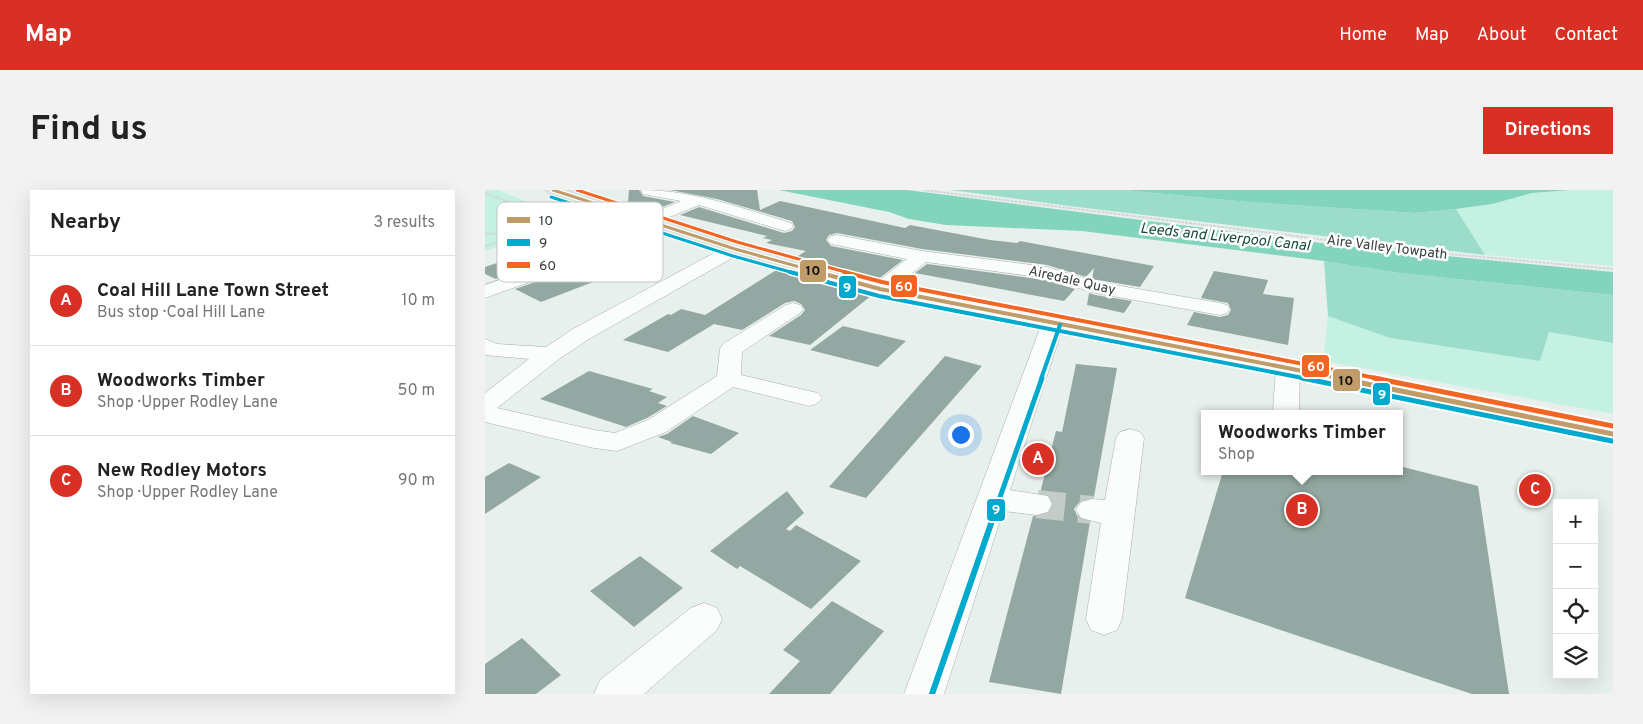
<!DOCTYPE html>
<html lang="en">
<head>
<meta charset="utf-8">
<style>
	:root { --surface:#fff; --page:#f2f2f2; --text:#222; --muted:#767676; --line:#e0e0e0; --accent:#d93025 }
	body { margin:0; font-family:Overpass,sans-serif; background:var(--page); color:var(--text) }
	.controls { position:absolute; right:15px; bottom:15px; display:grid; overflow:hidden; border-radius:0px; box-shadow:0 5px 20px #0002 }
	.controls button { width:45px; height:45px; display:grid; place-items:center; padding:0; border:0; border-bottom:1px solid var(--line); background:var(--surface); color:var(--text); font:25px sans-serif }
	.you { position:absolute; left:475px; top:244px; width:18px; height:18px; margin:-12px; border:4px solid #fff; border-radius:50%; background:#1a73e8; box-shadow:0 0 0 8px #1a73e833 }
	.badge { display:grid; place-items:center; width:32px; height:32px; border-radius:50%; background:var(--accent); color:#fff; font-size:16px; font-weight:700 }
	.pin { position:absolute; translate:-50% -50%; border:2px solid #fff; box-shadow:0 1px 5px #0006 }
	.popup { position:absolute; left:716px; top:220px; width:202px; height:65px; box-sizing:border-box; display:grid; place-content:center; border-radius:0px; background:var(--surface); filter:drop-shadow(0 1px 4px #0005); font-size:16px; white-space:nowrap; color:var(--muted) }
	.popup b { font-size:19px; color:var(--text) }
	.popup::after { content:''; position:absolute; left:50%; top:100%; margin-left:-10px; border:10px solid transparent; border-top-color:var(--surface) }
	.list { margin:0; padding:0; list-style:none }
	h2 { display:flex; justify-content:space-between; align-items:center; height:65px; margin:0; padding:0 20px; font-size:21px }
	h2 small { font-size:16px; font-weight:400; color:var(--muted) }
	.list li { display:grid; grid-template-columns:32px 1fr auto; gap:15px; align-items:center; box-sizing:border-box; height:90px; padding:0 20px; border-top:1px solid var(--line) }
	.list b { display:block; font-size:19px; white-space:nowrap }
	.list p { margin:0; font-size:16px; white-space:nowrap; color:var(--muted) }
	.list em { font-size:16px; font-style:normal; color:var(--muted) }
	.icon { flex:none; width:28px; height:28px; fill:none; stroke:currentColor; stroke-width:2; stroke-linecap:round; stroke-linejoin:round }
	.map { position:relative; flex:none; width:1128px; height:504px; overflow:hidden; border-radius:0px }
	header { display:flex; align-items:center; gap:30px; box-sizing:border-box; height:70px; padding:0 25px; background:var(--accent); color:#fff }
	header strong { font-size:24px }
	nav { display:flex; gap:28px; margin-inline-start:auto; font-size:18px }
	.intro { display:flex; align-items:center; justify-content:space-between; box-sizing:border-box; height:120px; padding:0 30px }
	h1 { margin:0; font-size:35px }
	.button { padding:12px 22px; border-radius:0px; background:var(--accent); color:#fff; font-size:18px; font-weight:700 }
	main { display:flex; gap:30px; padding:0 30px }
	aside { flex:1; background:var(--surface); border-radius:0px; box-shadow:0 5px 20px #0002 }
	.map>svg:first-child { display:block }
	.green { fill:#c5f1e2 }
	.forest { fill:#9bddca }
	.water { fill:#82d4bc }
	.building { fill:#93a8a2 }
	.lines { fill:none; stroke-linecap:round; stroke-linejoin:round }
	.minor-tunnel { stroke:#c4ccc9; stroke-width:28; stroke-dasharray:28 14; stroke-linecap:butt }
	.minor-casing { stroke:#a8afac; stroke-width:1 }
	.major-casing { stroke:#c6cbc9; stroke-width:1 }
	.path { stroke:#d4d6d6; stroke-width:2; stroke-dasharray:3 1; stroke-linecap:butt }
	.minor { fill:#fbfdfc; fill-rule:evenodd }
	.major { fill:#dbe5e2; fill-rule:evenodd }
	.bus-1-far2-casing { stroke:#fff; stroke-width:5.5 }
	.bus-1-far1-casing { stroke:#fff; stroke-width:7 }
	.bus-1-casing { stroke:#fff; stroke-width:9 }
	.bus-2-far3-casing { stroke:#fff; stroke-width:5.5 }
	.bus-2-far2-casing { stroke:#fff; stroke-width:7 }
	.bus-2-far1-casing { stroke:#fff; stroke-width:9 }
	.bus-2-casing { stroke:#fff; stroke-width:10 }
	.bus-3-far2-casing { stroke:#fff; stroke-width:5.5 }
	.bus-3-far1-casing { stroke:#fff; stroke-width:7 }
	.bus-3-casing { stroke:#fff; stroke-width:9 }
	.bus-1-far2 { stroke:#bf9c69; stroke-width:3 }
	.bus-1-far1 { stroke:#bf9c69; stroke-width:4 }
	.bus-1 { stroke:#bf9c69; stroke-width:5 }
	.bus-2-far3 { stroke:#00a9ce; stroke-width:3 }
	.bus-2-far2 { stroke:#00a9ce; stroke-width:4 }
	.bus-2-far1 { stroke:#00a9ce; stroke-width:5 }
	.bus-2 { stroke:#00a9ce; stroke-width:6 }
	.bus-3-far2 { stroke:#f26522; stroke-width:3 }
	.bus-3-far1 { stroke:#f26522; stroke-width:4 }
	.bus-3 { stroke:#f26522; stroke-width:5 }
	.labels { text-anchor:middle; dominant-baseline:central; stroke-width:5; stroke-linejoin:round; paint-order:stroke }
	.far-street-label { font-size:14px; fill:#363d3b; stroke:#fff }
	.far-water-label { font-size:15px; font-style:italic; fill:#17483b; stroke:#fff }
	.key { fill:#fff; stroke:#c3c5c4; stroke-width:1 }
	.key-label { font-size:14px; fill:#363d3b }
	.line-badge { stroke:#fff; stroke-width:2 }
	.badge-label { font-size:14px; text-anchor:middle; font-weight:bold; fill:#fff }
	.pale-badge-label { font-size:14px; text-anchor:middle; font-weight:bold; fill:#111 }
</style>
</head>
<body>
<header>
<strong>Map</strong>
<nav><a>Home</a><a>Map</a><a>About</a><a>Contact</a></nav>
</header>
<div class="intro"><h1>Find us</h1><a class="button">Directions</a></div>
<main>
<aside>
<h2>Nearby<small>3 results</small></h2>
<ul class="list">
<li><span class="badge">A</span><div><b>Coal Hill Lane Town Street</b><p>Bus stop · Coal Hill Lane</p></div><em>10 m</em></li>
<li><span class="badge">B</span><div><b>Woodworks Timber</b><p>Shop · Upper Rodley Lane</p></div><em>50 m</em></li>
<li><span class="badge">C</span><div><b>New Rodley Motors</b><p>Shop · Upper Rodley Lane</p></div><em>90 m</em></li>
</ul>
</aside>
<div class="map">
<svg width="1128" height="504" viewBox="0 0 1128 504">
	<rect width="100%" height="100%" fill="#e7f0ec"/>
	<g class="green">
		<polygon points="0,0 13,0 92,31 0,61"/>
		<polygon points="1085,0 1128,0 1128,76 1000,65 971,19 1007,14 1047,3"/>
		<polygon points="843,126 905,148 1055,171 1064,142 1128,153 1128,224 838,171"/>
	</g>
	<g class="forest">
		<polygon points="466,0 639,0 763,12 930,23 971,19 1000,65 584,16"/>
		<polygon points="839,71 914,83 1128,105 1128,153 1064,142 1055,171 905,148 843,126"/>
	</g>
	<g class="water">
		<polygon points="294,0 422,0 868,57 1128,82 1128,105 914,83 839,71 597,41 461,35 424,29 404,22"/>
		<polygon points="639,0 1085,0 1047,3 1007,14 971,19 930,23 763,12"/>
	</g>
	<g class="building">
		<polygon points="144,0 154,0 158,6 190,12 172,19 143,12"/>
		<polygon points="185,0 272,0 275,20 295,11 420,38 425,35 505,50 532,53 535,51 669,76 655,97 607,89 609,78 601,87 562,75 437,59 352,43 344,45 341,50 346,56 418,70 392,90 310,68 321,61 281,53 287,50 278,48 282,46 195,25 214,17 299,43 307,41 310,37 307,31 232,9"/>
		<polygon points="41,63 61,72 11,89 0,84 0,77"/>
		<polygon points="442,74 560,90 590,99 579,111 430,83"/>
		<polygon points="293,79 387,105 325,155 284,146 316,125 320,120 316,114 309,111 300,113 257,140 229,134 183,162 138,150 183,124 186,125 196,119 220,125"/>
		<polygon points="82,81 108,92 56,112 30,99"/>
		<polygon points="729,81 783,90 778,104 809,108 803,155 702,135 709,122 735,127 743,125 746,120 743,113 716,108"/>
		<polygon points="604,103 610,105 647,111 639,123 602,115"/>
		<polygon points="358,136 421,151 393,177 325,160"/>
		<polygon points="460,166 497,176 381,308 344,297"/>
		<polygon points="591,174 632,178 609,307 596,310 589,319 594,329 605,332 576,504 504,492 548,326 563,324 569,315 565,305 555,303 571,241 577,242"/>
		<polygon points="104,181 168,199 164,201 182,207 173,213 182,216 162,228 141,237 55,209"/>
		<polygon points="208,226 254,243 226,264 185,253 187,252 173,247 182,244"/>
		<polygon points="24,273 56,287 0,324 0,287"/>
		<polygon points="914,276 993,296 1024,504 987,504 700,408 738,281 914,281"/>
		<polygon points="302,301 319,323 301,339 305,341 311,335 376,371 326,419 255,376 252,379 225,361"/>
		<polygon points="155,366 198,398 149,437 105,401"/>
		<polygon points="347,411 399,441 345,504 284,504 315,471 298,460"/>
		<polygon points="37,448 76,485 51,504 0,504 0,474"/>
	</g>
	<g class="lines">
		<polyline class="minor-tunnel" points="552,314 607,320"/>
		<defs>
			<g id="minor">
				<path d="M 156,0 C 208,0 256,18 306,33 L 308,36 L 306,39 L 300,41 L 214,15 L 165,35 L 159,33 L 157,30 L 159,27 L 196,11 L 158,4 Z"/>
				<polygon points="352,45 437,61 562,77 612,92 735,113 742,115 745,119 742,123 735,125 610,103 560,88 441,72 402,103 395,105 388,103 385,99 388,95 422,69 346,54 343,50 346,46"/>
				<polygon points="250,54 256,55 259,59 256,63 104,149 74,169 12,218 109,240 130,243 163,230 232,186 235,159 238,154 301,115 308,113 315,115 318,119 315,123 257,162 256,185 333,203 337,208 333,213 324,216 248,197 181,242 132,261 109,258 0,232 0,203 44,169 0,165 0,149 12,154 61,157 88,139 244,55"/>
				<polygon points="117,55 123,56 126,60 123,64 0,108 0,95"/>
				<polygon points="568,127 576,128 579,133 525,300 563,306 567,314 563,322 552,325 518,321 459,504 419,504 557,133 560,128"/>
				<polygon points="803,171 811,173 815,178 814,220 811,224 791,224 788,220 791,178 795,173"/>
				<polygon points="645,239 655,242 659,248 637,429 632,440 619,445 606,440 601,429 616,333 596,328 591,320 596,312 607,309 620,310 631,248 635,242"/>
				<polygon points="219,413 232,418 237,429 232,440 159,504 109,504 115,490 206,418"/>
			</g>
			<polygon id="major" points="61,0 83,0 256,55 397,93 725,155 1128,235 1128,253 725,169 395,105 244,63 63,3"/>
		</defs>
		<use href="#minor" class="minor-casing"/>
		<use href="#major" class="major-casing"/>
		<g class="path">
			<polyline points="438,0 931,61 1128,79"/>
			<polyline points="0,3 53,23"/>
			<polyline points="0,44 39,42"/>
			<polyline points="0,56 78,31"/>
		</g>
		<use href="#minor" class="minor"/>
		<use href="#major" class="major"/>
		<defs>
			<polyline id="bus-1-far2" points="68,0 250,59 336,83"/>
			<polyline id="bus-1-far1" points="332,82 395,99 859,189"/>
			<polyline id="bus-1" points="852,188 1128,244"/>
			<polyline id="bus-2-far3" points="66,7 248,66 309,83"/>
			<g id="bus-2-far2">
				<polyline points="305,82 394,106 823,189"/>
				<polyline points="556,189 575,135"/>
			</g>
			<g id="bus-2-far1">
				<polyline points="817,188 1127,251"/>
				<polyline points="508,327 557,188"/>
			</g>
			<polyline id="bus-2" points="447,504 509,325"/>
			<polyline id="bus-3-far2" points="92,0 252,52 364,83"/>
			<polyline id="bus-3-far1" points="359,82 397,92 896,189"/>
			<polyline id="bus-3" points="889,188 1128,236"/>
		</defs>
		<use href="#bus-1-far2" class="bus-1-far2-casing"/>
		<use href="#bus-1-far1" class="bus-1-far1-casing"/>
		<use href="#bus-1" class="bus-1-casing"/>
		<use href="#bus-2-far3" class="bus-2-far3-casing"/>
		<use href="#bus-2-far2" class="bus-2-far2-casing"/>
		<use href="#bus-2-far1" class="bus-2-far1-casing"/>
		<use href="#bus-2" class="bus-2-casing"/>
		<use href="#bus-3-far2" class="bus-3-far2-casing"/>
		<use href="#bus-3-far1" class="bus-3-far1-casing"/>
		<use href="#bus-3" class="bus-3-casing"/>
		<use href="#bus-1-far2" class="bus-1-far2"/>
		<use href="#bus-1-far1" class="bus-1-far1"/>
		<use href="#bus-1" class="bus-1"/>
		<use href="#bus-2-far3" class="bus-2-far3"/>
		<use href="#bus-2-far2" class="bus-2-far2"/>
		<use href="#bus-2-far1" class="bus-2-far1"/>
		<use href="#bus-2" class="bus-2"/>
		<use href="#bus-3-far2" class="bus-3-far2"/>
		<use href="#bus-3-far1" class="bus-3-far1"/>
		<use href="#bus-3" class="bus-3"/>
	</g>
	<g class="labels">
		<g class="far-street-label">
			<text transform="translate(902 58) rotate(7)">Aire Valley Towpath</text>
			<text transform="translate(587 91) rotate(13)">Airedale Quay</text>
		</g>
		<g class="far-water-label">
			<text transform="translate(740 48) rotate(6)">Leeds and Liverpool Canal</text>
		</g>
	</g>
	<rect x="12" y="12" width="166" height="80" rx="8" class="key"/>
	<rect x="22" y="27" width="23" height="6" fill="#bf9c69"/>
	<rect x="22" y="49" width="23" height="7" fill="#00a9ce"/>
	<rect x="22" y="72" width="23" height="6" fill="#f26522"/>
	<g class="key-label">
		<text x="54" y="35">10</text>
		<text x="54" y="57">9</text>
		<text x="54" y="80">60</text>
	</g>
	<g class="line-badge">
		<rect x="314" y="69" width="28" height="24" rx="5" fill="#bf9c69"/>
		<rect x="405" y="84" width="28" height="24" rx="5" fill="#f26522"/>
		<rect x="353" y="85" width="19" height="24" rx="5" fill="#00a9ce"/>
		<rect x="816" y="164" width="29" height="24" rx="5" fill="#f26522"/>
		<rect x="847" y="178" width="29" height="24" rx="5" fill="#bf9c69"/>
		<rect x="887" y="192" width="19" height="24" rx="5" fill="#00a9ce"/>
		<rect x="501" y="308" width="20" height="24" rx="5" fill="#00a9ce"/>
	</g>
	<g class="badge-label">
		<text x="419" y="101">60</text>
		<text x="362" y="102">9</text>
		<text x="831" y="181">60</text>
		<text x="897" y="209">9</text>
		<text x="511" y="324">9</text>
	</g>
	<g class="pale-badge-label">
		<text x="328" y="85">10</text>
		<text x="861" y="195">10</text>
	</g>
</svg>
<div class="controls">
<button>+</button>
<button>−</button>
<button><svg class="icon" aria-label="locate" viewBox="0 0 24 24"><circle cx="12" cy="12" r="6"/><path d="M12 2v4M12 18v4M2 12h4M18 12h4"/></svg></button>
<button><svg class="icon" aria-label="layers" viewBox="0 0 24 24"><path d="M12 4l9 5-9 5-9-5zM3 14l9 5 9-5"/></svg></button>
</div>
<div class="you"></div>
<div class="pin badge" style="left:553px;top:269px">A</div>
<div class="pin badge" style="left:817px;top:320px">B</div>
<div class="popup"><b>Woodworks Timber</b>Shop</div>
<div class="pin badge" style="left:1050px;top:300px">C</div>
</div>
</main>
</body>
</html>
